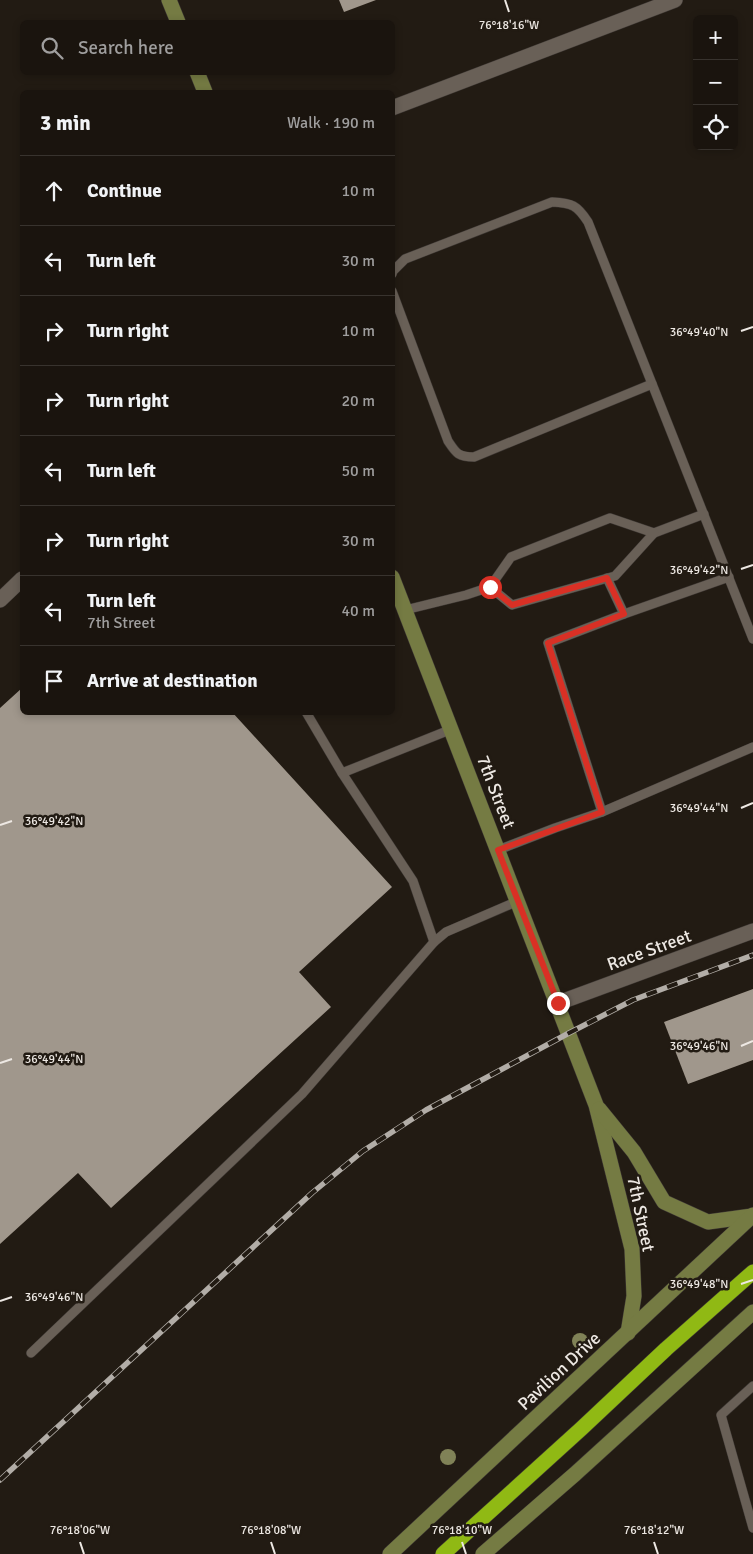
<!DOCTYPE html>
<html lang="en">
<head>
<meta charset="utf-8">
<style>
	:root { --surface:#1a140e; --page:#27211c; --text:#f1f3f6; --muted:#9f9e9e; --line:#38332e }
	body { margin:0; font-family:Signika,sans-serif; background:var(--page); color:var(--text) }
	.controls { position:absolute; right:15px; top:15px; display:grid; overflow:hidden; border-radius:8px; box-shadow:0 2px 8px #0003 }
	.controls button { width:45px; height:45px; display:grid; place-items:center; padding:0; border:0; border-bottom:1px solid var(--line); background:var(--surface); color:var(--text); font:25px sans-serif }
	.stop { position:absolute; width:15px; height:15px; margin:-11px; border:4px solid #d93025; border-radius:50%; background:#fff }
	.stop.end { background:#d93025; border-color:#fff; box-shadow:0 1px 5px #0008 }
	.list { margin:0; padding:0; list-style:none }
	h2 { display:flex; justify-content:space-between; align-items:center; height:65px; margin:0; padding:0 20px; font-size:21px }
	h2 small { font-size:16px; font-weight:400; color:var(--muted) }
	.list li { display:grid; grid-template-columns:32px 1fr auto; gap:15px; align-items:center; box-sizing:border-box; height:70px; padding:0 20px; border-top:1px solid var(--line) }
	.list b { display:block; font-size:19px; white-space:nowrap }
	.list p { margin:0; font-size:16px; white-space:nowrap; color:var(--muted) }
	.list em { font-size:16px; font-style:normal; color:var(--muted) }
	.icon { flex:none; width:28px; height:28px; fill:none; stroke:currentColor; stroke-width:2; stroke-linecap:round; stroke-linejoin:round }
	.map { position:relative; flex:none; width:753px; height:1554px; overflow:hidden }
	.search { position:absolute; background:var(--surface); box-shadow:0 2px 8px #0003; left:20px; top:20px; width:375px; height:55px; display:flex; align-items:center; gap:12px; box-sizing:border-box; padding:0 18px; border-radius:8px; color:var(--muted); font-size:19px }
	.panel { position:absolute; background:var(--surface); box-shadow:0 2px 8px #0003; left:20px; top:90px; width:375px; height:625px; border-radius:8px }
	.map>svg:first-child { display:block }
	.building { fill:#a0978c }
	.lines { fill:none; stroke-linecap:round; stroke-linejoin:round }
	.lane-casing { stroke:#3e3834; stroke-width:10 }
	.street-casing { stroke:#3e3834; stroke-width:16 }
	.secondary-casing { stroke:#3e3834; stroke-width:16 }
	.highway-casing { stroke:#3e3834; stroke-width:16 }
	.lane { stroke:#696057; stroke-width:9 }
	.street { stroke:#696057; stroke-width:15 }
	.secondary { stroke:#757b43; stroke-width:15 }
	.highway { stroke:#90b914; stroke-width:15 }
	.rail-casing { stroke:#b2ada7; stroke-width:5.5 }
	.rail { stroke:#221b13; stroke-width:4; stroke-dasharray:11; stroke-linecap:butt }
	.tree { fill:#808257 }
	.route { stroke:#d93025; stroke-width:6 }
	.ticks { fill:none; stroke:#ede8e3; stroke-width:2 }
	.labels { text-anchor:middle; dominant-baseline:central; stroke-width:5; stroke-linejoin:round; paint-order:stroke }
	.street-label { font-size:18px; fill:#ede8e3; stroke:#221b13 }
	.ticks-label { font-size:12px; text-anchor:middle; fill:#ede8e3; stroke:#221b13; stroke-width:5; stroke-linejoin:round; paint-order:stroke }
</style>
</head>
<body>
<div class="map">
<svg width="753" height="1554" viewBox="0 0 753 1554">
	<rect width="100%" height="100%" fill="#221b13"/>
	<g class="building">
		<polygon points="339,0 376,0 344,12"/>
		<polygon points="22,688 22,712 232,712 392,887 299,972 331,1007 111,1208 78,1173 0,1244 0,708"/>
		<polygon points="753,989 753,1060 688,1084 664,1022"/>
	</g>
	<g class="lines">
		<defs>
			<g id="lane">
				<path d="M 392,274 L 393,271 L 405,259 L 552,202 C 572,203 577,205 588,222 L 753,639"/>
				<path d="M 392,291 L 448,441 C 456,453 458,457 474,457 L 652,384"/>
				<polyline points="654,533 704,514"/>
				<polyline points="405,610 466,595 490,587 511,557 610,518 654,533 615,576 512,605 490,587"/>
				<polyline points="624,614 729,577"/>
				<polyline points="306,712 342,773 452,729"/>
				<polyline points="342,773 413,881 434,942"/>
				<polyline points="602,812 753,747"/>
				<polyline points="498,850 555,828 602,812 548,643 624,614 607,578"/>
				<polyline points="31,1353 302,1094 434,942 446,932 518,901"/>
				<polyline points="753,1386 721,1415 753,1528"/>
			</g>
			<g id="street">
				<polyline points="392,108 675,0"/>
				<polyline points="0,600 22,579"/>
				<polyline points="558,1003 753,931"/>
			</g>
			<g id="secondary">
				<polyline points="169,0 178,22"/>
				<polyline points="197,72 205,92"/>
				<polyline points="392,577 596,1105 632,1249 634,1296 628,1333"/>
				<polyline points="599,1109 634,1152 664,1202 708,1222 752,1216"/>
				<polyline points="390,1554 753,1215"/>
				<polyline points="483,1554 575,1474 753,1312"/>
			</g>
			<polyline id="highway" points="443,1554 582,1428 666,1349 753,1272"/>
		</defs>
		<use href="#lane" class="lane-casing"/>
		<use href="#street" class="street-casing"/>
		<use href="#secondary" class="secondary-casing"/>
		<use href="#highway" class="highway-casing"/>
		<use href="#lane" class="lane"/>
		<use href="#street" class="street"/>
		<use href="#secondary" class="secondary"/>
		<use href="#highway" class="highway"/>
		<defs>
			<polyline id="rail" points="0,1480 312,1193 363,1151 426,1110 569,1033 633,1000 753,955"/>
		</defs>
		<use href="#rail" class="rail-casing"/>
		<use href="#rail" class="rail"/>
	</g>
	<g class="tree">
		<circle cx="580" cy="1341" r="8"/>
		<circle cx="448" cy="1457" r="8"/>
	</g>
	<g class="lines">
		<polyline class="route" points="490,587 512,605 607,578 624,614 548,643 602,812 498,850 558,1003"/>
	</g>
	<path class="ticks" d="M 505,0 L 509,12M 741,331 L 753,327M 741,569 L 753,565M 741,808 L 753,803M 0,825 L 12,821M 741,1046 L 753,1041M 0,1063 L 12,1059M 741,1284 L 753,1280M 0,1301 L 12,1297M 80,1542 L 84,1554M 271,1542 L 275,1554M 462,1542 L 466,1554M 654,1542 L 658,1554"/>
	<g class="labels">
		<g class="street-label">
			<text transform="translate(496 792) rotate(69)">7th Street</text>
			<text transform="translate(649 950) rotate(-20)">Race Street</text>
			<text transform="translate(641 1214) rotate(78)">7th Street</text>
			<text transform="translate(559 1371) rotate(-43)">Pavilion Drive</text>
		</g>
	</g>
	<g class="ticks-label">
		<text x="509" y="29">76°18'16"W</text>
		<text x="699" y="336">36°49'40"N</text>
		<text x="699" y="574">36°49'42"N</text>
		<text x="699" y="812">36°49'44"N</text>
		<text x="54" y="825">36°49'42"N</text>
		<text x="699" y="1050">36°49'46"N</text>
		<text x="54" y="1063">36°49'44"N</text>
		<text x="699" y="1288">36°49'48"N</text>
		<text x="54" y="1301">36°49'46"N</text>
		<text x="80" y="1534">76°18'06"W</text>
		<text x="271" y="1534">76°18'08"W</text>
		<text x="462" y="1534">76°18'10"W</text>
		<text x="654" y="1534">76°18'12"W</text>
	</g>
</svg>
<div class="controls">
<button>+</button>
<button>−</button>
<button><svg class="icon" aria-label="locate" viewBox="0 0 24 24"><circle cx="12" cy="12" r="6"/><path d="M12 2v4M12 18v4M2 12h4M18 12h4"/></svg></button>
</div>
<div class="stop" style="left:490px;top:587px"></div>
<div class="stop end" style="left:558px;top:1003px"></div>
<div class="search"><svg class="icon" aria-label="search" viewBox="0 0 24 24"><circle cx="10" cy="10" r="6"/><path d="M15 15l6 6"/></svg>Search here</div>
<section class="panel">
<h2>3 min<small>Walk · 190 m</small></h2>
<ul class="list">
<li><svg class="icon" aria-label="ahead" viewBox="0 0 24 24"><path d="M12 20V5M6 11l6-6 6 6"/></svg><div><b>Continue</b></div><em>10 m</em></li>
<li><svg class="icon" aria-label="left" viewBox="0 0 24 24"><path d="M17 20v-9H6M10 6l-5 5 5 5"/></svg><div><b>Turn left</b></div><em>30 m</em></li>
<li><svg class="icon" aria-label="right" viewBox="0 0 24 24"><path d="M7 20v-9h11M14 6l5 5-5 5"/></svg><div><b>Turn right</b></div><em>10 m</em></li>
<li><svg class="icon" aria-label="right" viewBox="0 0 24 24"><path d="M7 20v-9h11M14 6l5 5-5 5"/></svg><div><b>Turn right</b></div><em>20 m</em></li>
<li><svg class="icon" aria-label="left" viewBox="0 0 24 24"><path d="M17 20v-9H6M10 6l-5 5 5 5"/></svg><div><b>Turn left</b></div><em>50 m</em></li>
<li><svg class="icon" aria-label="right" viewBox="0 0 24 24"><path d="M7 20v-9h11M14 6l5 5-5 5"/></svg><div><b>Turn right</b></div><em>30 m</em></li>
<li><svg class="icon" aria-label="left" viewBox="0 0 24 24"><path d="M17 20v-9H6M10 6l-5 5 5 5"/></svg><div><b>Turn left</b><p>7th Street</p></div><em>40 m</em></li>
<li><svg class="icon" aria-label="arrive" viewBox="0 0 24 24"><path d="M6 21V4h12l-3 4 3 4H6"/></svg><div><b>Arrive at destination</b></div></li>
</ul>
</section>
</div>
</body>
</html>
